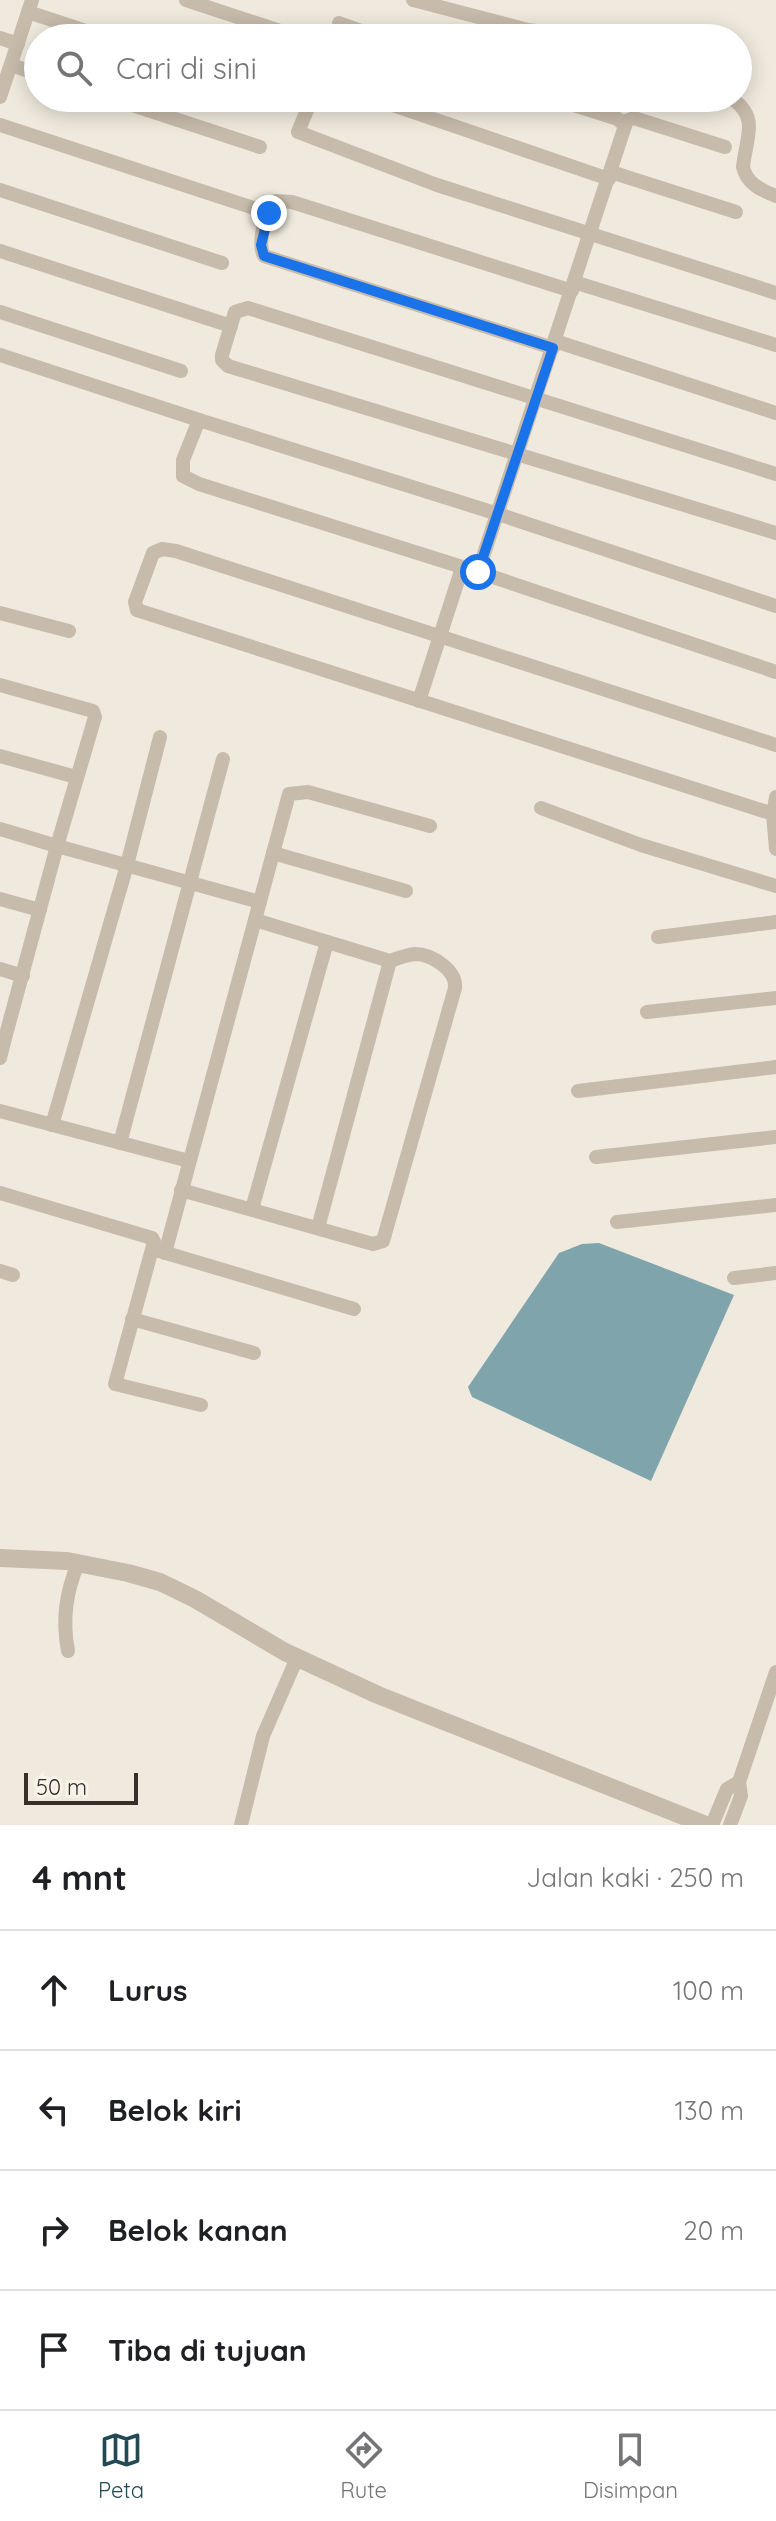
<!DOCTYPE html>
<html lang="id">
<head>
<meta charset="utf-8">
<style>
	:root { --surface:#fff; --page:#f6f6f6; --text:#202124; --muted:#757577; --line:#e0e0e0; --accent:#234a54 }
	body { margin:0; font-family:Quicksand,sans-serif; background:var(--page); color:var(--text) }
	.scale { position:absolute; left:24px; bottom:20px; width:114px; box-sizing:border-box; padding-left:8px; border:4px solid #362f2a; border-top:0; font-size:22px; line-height:28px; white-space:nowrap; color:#362f2a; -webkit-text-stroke:6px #f8f4ea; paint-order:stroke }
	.stop { position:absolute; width:24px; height:24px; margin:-18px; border:6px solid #1a73e8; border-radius:50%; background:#fff }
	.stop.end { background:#1a73e8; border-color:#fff; box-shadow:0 2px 8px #0008 }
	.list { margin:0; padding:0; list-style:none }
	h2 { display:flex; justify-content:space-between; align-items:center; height:104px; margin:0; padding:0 32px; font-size:34px }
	h2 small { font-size:26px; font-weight:400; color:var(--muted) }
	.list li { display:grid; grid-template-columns:52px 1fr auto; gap:24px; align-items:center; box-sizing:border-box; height:120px; padding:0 32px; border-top:2px solid var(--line) }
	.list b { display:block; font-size:30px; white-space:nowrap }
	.list em { font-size:26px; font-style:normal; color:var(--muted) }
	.icon { flex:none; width:44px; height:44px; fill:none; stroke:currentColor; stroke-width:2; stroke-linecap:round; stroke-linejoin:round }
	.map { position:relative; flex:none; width:776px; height:1825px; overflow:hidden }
	.search { position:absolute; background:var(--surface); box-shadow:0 4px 20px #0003; left:24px; right:24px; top:24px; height:88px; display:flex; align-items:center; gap:20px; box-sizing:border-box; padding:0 28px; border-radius:44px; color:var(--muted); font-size:30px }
	.sheet { height:584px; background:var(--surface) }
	nav { display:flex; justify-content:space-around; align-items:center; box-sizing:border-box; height:112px; border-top:2px solid var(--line); background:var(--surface); font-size:22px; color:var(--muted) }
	nav a { display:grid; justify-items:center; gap:4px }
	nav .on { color:var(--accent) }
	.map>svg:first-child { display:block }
	.water { fill:#7fa4ab }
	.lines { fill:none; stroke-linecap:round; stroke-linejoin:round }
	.minor { stroke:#c7bbab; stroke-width:14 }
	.tertiary { stroke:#c7bbab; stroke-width:18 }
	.route { stroke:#1a73e8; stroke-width:10 }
</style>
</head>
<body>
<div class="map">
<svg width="776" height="1825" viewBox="0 0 776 1825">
	<rect width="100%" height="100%" fill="#f0eade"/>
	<polygon class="water" points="599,1243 734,1295 651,1481 472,1397 468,1387 559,1253 582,1244"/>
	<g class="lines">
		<g class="minor">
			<polyline points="186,0 298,37"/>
			<polyline points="413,0 528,30 600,38"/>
			<polyline points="28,12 107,38"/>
			<polyline points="339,23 381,38"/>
			<polyline points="0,38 18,44"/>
			<polyline points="11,65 38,74"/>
			<polyline points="0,97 32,0"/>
			<polyline points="111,98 260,147"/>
			<polyline points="290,98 309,104"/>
			<polyline points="312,98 298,132 437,185 776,293"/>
			<polyline points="372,98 609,179"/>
			<path d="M 731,98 C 760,117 746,137 743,167 C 747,184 761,190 776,196"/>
			<polyline points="623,122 634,118 725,147"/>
			<polyline points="0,125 269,213"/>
			<polyline points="611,172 736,212"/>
			<polyline points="0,190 222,263"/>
			<polyline points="0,251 231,326"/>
			<polyline points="574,282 776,345"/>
			<polyline points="0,312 181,371"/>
			<polyline points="555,341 776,413"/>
			<path d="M 553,348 L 264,256 C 257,244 265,209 276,201 L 292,202 L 572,291"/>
			<polyline points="0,355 199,420"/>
			<polyline points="776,474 248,308 235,312 222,355 222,360 228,366 776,533"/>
			<polyline points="478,572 625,126 618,119 552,98"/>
			<polyline points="776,606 498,514 199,420 183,460 183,476 199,484 478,572 776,672"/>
			<polyline points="0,613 69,631"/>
			<polyline points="0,685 93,711 95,717 57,846 0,829"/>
			<polyline points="419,701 462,568"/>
			<polyline points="0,756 76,777"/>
			<polyline points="776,797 773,814 776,849"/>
			<polyline points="541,808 641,845 776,886"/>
			<polyline points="773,814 137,610 135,602 153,553 162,549 176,551 776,745"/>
			<polyline points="273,853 406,891"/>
			<polyline points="0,899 40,910"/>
			<polyline points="658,937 776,922"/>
			<polyline points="0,969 23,976"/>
			<polyline points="647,1012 776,998"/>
			<polyline points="0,1041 4,1042 57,846 260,902"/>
			<polyline points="0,1058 4,1042"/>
			<polyline points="578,1091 776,1067"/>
			<polyline points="0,1111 189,1161"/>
			<polyline points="52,1125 127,865 160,737"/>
			<polyline points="120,1143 223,759"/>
			<polyline points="596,1157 776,1137"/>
			<path d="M 181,1190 L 373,1244 L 383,1241 L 455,988 C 457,970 431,954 415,954 C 406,955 398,958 390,961 L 255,920"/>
			<polyline points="0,1193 152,1238 154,1242 115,1384 201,1405"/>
			<polyline points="252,1209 327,942"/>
			<polyline points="617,1222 776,1205"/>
			<polyline points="318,1228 390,961"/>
			<polyline points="156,1250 354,1309"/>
			<polyline points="165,1253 289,794 308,792 430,826"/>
			<polyline points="0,1271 13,1275"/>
			<polyline points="734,1278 776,1273"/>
			<polyline points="132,1319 254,1353"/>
			<path d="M 68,1651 C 62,1619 66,1593 78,1563"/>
			<polyline points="241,1825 263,1736 297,1658"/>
			<polyline points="712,1825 727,1789 739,1782"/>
			<polyline points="730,1825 741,1796 739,1782 776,1672"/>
		</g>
		<polyline class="tertiary" points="0,1558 67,1561 128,1573 160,1582 195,1599 285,1652 378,1695 706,1825"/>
	</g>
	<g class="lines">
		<polyline class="route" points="269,213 261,245 264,256 553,348 478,572"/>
	</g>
</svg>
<div class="scale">50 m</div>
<div class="stop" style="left:478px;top:572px"></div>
<div class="stop end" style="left:269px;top:213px"></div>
<div class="search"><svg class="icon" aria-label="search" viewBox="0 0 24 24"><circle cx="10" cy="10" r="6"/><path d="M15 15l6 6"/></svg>Cari di sini</div>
</div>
<section class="sheet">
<h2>4 mnt<small>Jalan kaki · 250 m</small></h2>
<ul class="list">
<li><svg class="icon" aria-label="ahead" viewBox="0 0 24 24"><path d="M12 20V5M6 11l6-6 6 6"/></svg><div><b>Lurus</b></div><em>100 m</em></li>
<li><svg class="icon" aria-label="left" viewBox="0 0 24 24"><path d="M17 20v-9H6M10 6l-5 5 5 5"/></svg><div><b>Belok kiri</b></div><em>130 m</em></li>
<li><svg class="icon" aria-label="right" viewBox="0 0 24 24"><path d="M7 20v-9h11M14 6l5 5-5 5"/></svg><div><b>Belok kanan</b></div><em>20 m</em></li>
<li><svg class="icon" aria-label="arrive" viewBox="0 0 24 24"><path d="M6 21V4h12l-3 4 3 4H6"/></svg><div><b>Tiba di tujuan</b></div></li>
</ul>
</section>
<nav>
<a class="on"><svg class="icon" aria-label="map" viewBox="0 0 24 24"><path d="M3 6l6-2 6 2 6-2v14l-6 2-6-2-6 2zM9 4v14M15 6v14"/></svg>Peta</a>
<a><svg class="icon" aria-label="directions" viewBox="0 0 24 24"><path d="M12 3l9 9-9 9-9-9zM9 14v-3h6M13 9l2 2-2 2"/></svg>Rute</a>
<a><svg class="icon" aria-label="saved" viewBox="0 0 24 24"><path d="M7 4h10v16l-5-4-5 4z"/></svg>Disimpan</a>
</nav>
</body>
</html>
